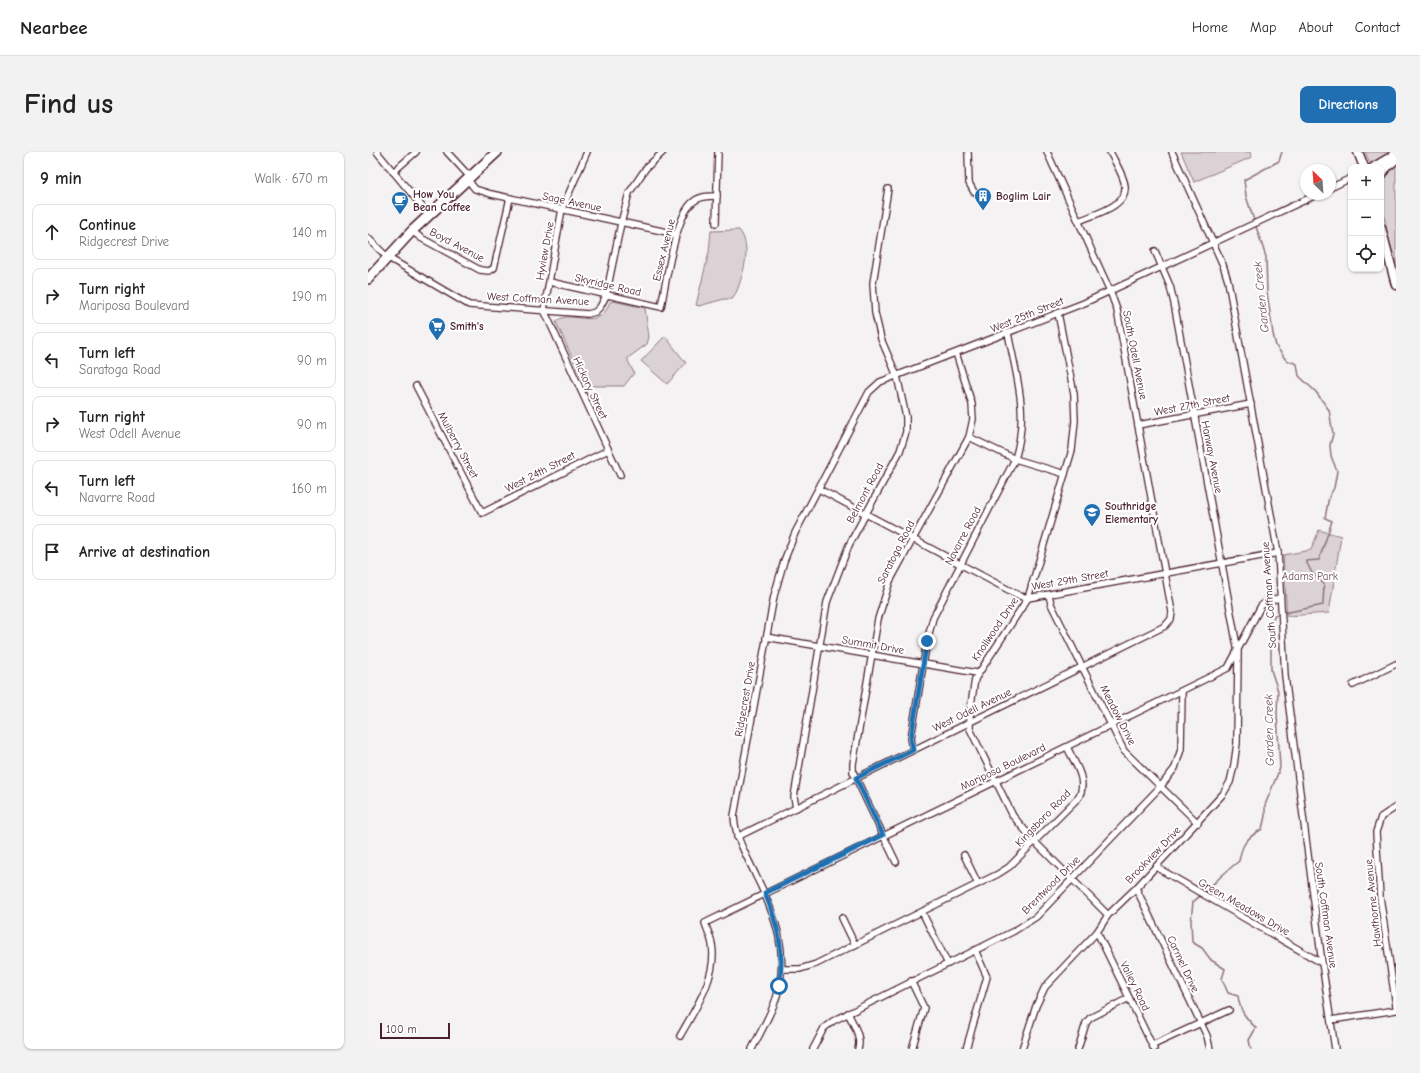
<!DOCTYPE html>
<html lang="en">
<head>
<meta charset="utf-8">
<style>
	:root { --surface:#fff; --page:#f2f2f2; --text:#222; --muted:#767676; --line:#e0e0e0; --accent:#1f6fb2 }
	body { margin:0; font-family:"Comic Neue",sans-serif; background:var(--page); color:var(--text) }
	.controls { position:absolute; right:12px; top:12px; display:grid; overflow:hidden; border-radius:8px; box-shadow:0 1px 3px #0004 }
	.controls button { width:36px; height:36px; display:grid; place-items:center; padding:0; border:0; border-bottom:1px solid var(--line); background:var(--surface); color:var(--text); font:20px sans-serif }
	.compass { position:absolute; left:932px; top:12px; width:36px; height:36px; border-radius:50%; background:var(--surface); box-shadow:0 1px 3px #0004; rotate:335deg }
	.scale { position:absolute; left:12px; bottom:10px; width:70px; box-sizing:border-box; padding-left:4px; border:2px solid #4a1f2b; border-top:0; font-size:11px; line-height:14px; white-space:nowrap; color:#4a1f2b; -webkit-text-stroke:3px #fff; paint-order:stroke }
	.stop { position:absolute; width:12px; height:12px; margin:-9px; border:3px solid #1f6fb2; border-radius:50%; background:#fff }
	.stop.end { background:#1f6fb2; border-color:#fff; box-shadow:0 1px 4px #0008 }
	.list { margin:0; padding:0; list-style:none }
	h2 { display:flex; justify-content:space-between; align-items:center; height:52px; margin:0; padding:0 16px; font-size:17px }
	h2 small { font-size:13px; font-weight:400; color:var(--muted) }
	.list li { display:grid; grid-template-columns:26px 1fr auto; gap:12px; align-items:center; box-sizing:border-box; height:56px; margin:0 8px 8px; padding:0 8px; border:1px solid var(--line); border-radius:8px }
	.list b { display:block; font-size:15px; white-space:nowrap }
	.list p { margin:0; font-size:13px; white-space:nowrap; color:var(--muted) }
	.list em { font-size:13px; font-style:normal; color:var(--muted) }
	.icon { flex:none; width:22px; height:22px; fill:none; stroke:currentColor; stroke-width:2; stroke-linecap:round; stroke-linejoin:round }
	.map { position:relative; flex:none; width:1028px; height:897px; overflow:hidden; border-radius:8px }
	header { display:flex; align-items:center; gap:24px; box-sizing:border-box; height:56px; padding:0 20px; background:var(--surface); border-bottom:1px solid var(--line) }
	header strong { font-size:19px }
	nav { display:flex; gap:22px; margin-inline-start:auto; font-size:14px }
	.intro { display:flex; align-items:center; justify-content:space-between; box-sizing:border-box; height:96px; padding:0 24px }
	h1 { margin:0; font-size:28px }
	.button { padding:10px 18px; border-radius:8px; background:var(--accent); color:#fff; font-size:14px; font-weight:700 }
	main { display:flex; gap:24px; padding:0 24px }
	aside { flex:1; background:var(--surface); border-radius:8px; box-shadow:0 1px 3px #0004 }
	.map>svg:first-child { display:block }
	.green { fill:#dbd2d5; stroke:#927880 }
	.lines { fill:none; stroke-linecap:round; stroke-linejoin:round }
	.stream { stroke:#8d727a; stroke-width:1.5 }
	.street-casing { stroke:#4a1f2b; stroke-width:8 }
	.secondary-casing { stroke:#4a1f2b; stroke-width:11 }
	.primary-casing { stroke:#4a1f2b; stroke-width:12 }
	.street { stroke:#fff; stroke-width:5.5 }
	.secondary { stroke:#fff; stroke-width:8 }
	.primary { stroke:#fff; stroke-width:9 }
	.route { stroke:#1f6fb2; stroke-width:5 }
	.labels { text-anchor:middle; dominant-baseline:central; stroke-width:4; stroke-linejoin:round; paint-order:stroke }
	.poi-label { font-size:11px; font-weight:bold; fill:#4a1f2b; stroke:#fff; text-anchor:start }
	.street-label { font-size:11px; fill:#4a1f2b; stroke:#fff }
	.park-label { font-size:11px; fill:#6e4c56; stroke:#fff }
	.water-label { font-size:12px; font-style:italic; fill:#714f59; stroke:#fff }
</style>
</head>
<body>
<header>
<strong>Nearbee</strong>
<nav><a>Home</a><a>Map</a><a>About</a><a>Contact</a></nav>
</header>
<div class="intro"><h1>Find us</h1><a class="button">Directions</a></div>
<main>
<aside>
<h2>9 min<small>Walk · 670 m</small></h2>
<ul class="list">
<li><svg class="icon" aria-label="ahead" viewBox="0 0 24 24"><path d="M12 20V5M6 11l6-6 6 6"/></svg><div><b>Continue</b><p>Ridgecrest Drive</p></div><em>140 m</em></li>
<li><svg class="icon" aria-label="right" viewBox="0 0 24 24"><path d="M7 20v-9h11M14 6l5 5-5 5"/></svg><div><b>Turn right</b><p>Mariposa Boulevard</p></div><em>190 m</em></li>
<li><svg class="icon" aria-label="left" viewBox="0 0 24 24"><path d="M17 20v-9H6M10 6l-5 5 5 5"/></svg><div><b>Turn left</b><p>Saratoga Road</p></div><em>90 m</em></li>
<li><svg class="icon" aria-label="right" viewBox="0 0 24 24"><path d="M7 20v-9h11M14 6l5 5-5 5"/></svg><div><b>Turn right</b><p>West Odell Avenue</p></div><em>90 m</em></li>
<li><svg class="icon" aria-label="left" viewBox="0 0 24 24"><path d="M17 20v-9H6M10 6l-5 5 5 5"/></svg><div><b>Turn left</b><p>Navarre Road</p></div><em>160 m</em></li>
<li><svg class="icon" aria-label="arrive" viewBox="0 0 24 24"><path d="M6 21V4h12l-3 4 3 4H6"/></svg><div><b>Arrive at destination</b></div></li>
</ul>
</aside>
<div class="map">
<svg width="1028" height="897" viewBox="0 0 1028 897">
	<rect width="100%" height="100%" fill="#f4f2f2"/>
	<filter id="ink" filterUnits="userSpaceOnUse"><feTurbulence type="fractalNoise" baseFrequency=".025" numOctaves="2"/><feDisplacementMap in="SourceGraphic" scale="8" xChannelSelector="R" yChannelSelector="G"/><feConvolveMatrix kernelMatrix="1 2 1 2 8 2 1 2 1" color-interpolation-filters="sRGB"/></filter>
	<g filter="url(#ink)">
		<g class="green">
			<polygon points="813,0 882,0 884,5 826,30"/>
			<polygon points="997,0 1028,0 1028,114 1019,79 1013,49 1013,15 1004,15"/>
			<path d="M 371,78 C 384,93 376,119 370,136 C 369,140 366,143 364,147 L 356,147 L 331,154 L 328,153 L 341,100 L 343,79 Z"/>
			<path d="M 245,149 L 277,156 L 281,185 L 279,192 L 260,206 L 260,209 L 266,221 L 256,234 L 217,234 L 188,170 C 199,157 223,175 236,161 C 239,158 240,153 242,150 Z"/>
			<polygon points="297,184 318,211 299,232 273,209"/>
			<polygon points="951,378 973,384 961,461 919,464 915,403 943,398"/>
		</g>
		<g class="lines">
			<g class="stream">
				<polyline points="914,0 911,9 876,28 878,44 898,105 899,140 905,182 908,194 918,208 929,212 931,224 948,240 961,258 965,282 962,293 963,304 969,319 966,336 961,345 957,366 964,369 951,408 938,409 944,421 956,432 955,453 916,461"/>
				<path d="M 883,897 L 881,888 L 888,876 C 877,865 872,859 870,844 L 860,841 L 854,827 L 857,817 L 843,808 L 834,796 L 824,790 L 823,769 L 825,750 C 841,737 854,722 871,709 C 874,691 879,686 894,677 L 897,664 L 897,653 L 912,616 L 909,561 L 910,539 L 903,518 L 903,482 L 906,463 L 912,462"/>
			</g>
			<defs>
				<g id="street">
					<polyline points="9,0 61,63"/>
					<polyline points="79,0 102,25"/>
					<polyline points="219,0 194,57 176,158 252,323"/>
					<polyline points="600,0 601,31 606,40"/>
					<polyline points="804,0 855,113 860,129 910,401 917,524 954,811 967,897"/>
					<polyline points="25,20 48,0"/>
					<polyline points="100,28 107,37 123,42 308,82"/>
					<polyline points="962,36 983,26"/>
					<path d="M 711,69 C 726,62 759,55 757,34 C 756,24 747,10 742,0"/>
					<polyline points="348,71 350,0"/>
					<polyline points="44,79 53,86 112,118 121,119 126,116 142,46"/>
					<polyline points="0,86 19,105 101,153 220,162 227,160 232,155 238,144 253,71 261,41 278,16 295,0"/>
					<path d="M 182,130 L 293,155 C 298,131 307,64 325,50 C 332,44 340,44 349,44"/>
					<polyline points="690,161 706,242 707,269 704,298 660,446 607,527 602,559 602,577 645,664 667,690 740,763"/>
					<polyline points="48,234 114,361 240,298"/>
					<polyline points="770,273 883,252"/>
					<polyline points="601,285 647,307 697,322"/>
					<polyline points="451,337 652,444 660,446 910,401"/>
					<polyline points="681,443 683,452 756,599 830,671"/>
					<polyline points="398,485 609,521"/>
					<polyline points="985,533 1028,512"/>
					<path d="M 545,598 L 543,586 L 559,489 L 565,466 L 647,307 C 661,261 649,227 640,181"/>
					<polyline points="1028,655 1013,665 1008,680 1012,745 1028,854"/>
					<polyline points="428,656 426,645 459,450 481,393 532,299 538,280 538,265 529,224 513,187 507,161 505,131 520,37"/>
					<polyline points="369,685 797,474 803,467 804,460 749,158 742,139 679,0"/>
					<polyline points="596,703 610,732"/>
					<polyline points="528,710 485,620 485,612 510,467 522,429 601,285 605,267 604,252 588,201"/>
					<polyline points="788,715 954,811"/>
					<polyline points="768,736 839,884 842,897"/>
					<polyline points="554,760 580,812"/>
					<polyline points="474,766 487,793"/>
					<polyline points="729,780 786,897"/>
					<path d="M 414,817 L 432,817 L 448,812 L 630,722 L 641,715 L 711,645 C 720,628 706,610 699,595"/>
					<polyline points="543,829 556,856 544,897"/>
					<path d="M 480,861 C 485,872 494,885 490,897"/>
					<polyline points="963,868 1028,858"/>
					<path d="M 312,884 C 327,857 350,824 344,792 C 343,785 339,778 337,771 L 860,516 L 893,454 L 898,450 L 911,446"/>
					<polyline points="785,893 861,858"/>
					<path d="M 384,897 C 392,881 402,864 408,847 C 422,803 408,764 388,724 C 379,704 367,686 366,664 L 406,444 L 416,409 L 427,381 L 501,240 L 512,230 L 716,151 L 950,42"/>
					<polyline points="445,897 456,876 465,869 646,779 668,765 793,634 807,616 813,597 814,539"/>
					<polyline points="598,897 619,825 607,798"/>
					<polyline points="654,897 668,854 677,835 729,780 740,763 768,736 855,642 862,630 866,613 869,591 870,500 806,151 802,134 787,99"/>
					<polyline points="710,897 718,871 722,866 761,846"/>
				</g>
				<g id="secondary">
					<polyline points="990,0 996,15"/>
					<polyline points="1006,15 1028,2"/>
					<polyline points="1013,24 1017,17 1028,7"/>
					<polyline points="1013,76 1028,133"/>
				</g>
				<polyline id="primary" points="0,127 44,79 129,0"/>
			</defs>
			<use href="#street" class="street-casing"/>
			<use href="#secondary" class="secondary-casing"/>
			<use href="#primary" class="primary-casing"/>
			<use href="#street" class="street"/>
			<use href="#secondary" class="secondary"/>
			<use href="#primary" class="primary"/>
		</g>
	</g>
	<g class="lines" filter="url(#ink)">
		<path class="route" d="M 411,834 C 417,800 410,773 397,741 L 515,683 L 488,626 L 545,598 L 543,586 L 559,489"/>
	</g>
	<defs>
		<symbol id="building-pin" viewBox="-11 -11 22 30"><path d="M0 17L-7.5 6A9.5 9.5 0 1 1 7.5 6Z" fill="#1f6fb2" stroke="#fff"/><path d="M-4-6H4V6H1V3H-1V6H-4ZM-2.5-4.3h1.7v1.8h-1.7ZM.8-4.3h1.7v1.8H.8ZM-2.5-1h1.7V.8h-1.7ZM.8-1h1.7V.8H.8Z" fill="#fff"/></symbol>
		<symbol id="cafe-pin" viewBox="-11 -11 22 30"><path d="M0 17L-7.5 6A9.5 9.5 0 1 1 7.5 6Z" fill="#1f6fb2" stroke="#fff"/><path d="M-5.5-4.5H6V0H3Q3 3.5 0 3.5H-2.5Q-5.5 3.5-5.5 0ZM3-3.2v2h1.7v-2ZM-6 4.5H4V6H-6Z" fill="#fff"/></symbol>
		<symbol id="supermarket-pin" viewBox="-11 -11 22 30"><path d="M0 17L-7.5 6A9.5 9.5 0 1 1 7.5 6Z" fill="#1f6fb2" stroke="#fff"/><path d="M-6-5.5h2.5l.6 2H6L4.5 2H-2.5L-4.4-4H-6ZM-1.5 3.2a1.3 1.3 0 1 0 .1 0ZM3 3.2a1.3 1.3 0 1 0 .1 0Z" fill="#fff"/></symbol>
		<symbol id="school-pin" viewBox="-11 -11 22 30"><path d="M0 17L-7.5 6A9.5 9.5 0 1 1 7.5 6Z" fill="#1f6fb2" stroke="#fff"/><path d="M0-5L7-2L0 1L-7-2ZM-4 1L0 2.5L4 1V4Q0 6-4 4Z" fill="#fff"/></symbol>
	</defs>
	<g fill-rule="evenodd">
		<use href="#building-pin" x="605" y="34" width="20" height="27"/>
		<use href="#cafe-pin" x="22" y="38" width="20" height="27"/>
		<use href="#supermarket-pin" x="59" y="164" width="20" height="27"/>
		<use href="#school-pin" x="714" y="350" width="20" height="27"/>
	</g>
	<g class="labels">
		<g class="poi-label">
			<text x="45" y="42">How You<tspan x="45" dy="13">Bean Coffee</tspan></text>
			<text x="628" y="44">Boglim Lair</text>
			<text x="82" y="174">Smith's</text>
			<text x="737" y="354">Southridge<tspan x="737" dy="13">Elementary</tspan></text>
		</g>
		<g class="street-label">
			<text transform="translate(204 50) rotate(12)">Sage Avenue</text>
			<text transform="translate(89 93) rotate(28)">Boyd Avenue</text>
			<text transform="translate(296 98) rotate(-76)">Essex Avenue</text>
			<text transform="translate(177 99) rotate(-80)">Hyview Drive</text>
			<text transform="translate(240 133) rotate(13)">Skyridge Road</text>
			<text transform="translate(170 147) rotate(3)">West Coffman Avenue</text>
			<text transform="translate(659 163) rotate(-22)">West 25th Street</text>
			<text transform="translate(767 203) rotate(79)">South Odell Avenue</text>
			<text transform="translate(222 236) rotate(65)">Hickory Street</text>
			<text transform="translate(824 253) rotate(-11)">West 27th Street</text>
			<text transform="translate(90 293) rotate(62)">Mulberry Street</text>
			<text transform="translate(844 305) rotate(79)">Hanway Avenue</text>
			<text transform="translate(172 320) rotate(-27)">West 24th Street</text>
			<text transform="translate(497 341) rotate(-62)">Belmont Road</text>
			<text transform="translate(595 384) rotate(-62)">Navarre Road</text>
			<text transform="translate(528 400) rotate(-63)">Saratoga Road</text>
			<text transform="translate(702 428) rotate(-10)">West 29th Street</text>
			<text transform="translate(901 443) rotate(-94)">South Coffman Avenue</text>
			<text transform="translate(627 477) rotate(-56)">Knollwood Drive</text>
			<text transform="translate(505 493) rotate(10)">Summit Drive</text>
			<text transform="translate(377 547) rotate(-80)">Ridgecrest Drive</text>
			<text transform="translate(604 558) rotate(-26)">West Odell Avenue</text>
			<text transform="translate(750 563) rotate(63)">Meadow Drive</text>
			<text transform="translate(635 615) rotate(-26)">Mariposa Boulevard</text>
			<text transform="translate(675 666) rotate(-46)">Kingsboro Road</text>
			<text transform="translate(785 703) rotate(-46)">Brookview Drive</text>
			<text transform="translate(683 733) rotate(-45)">Brentwood Drive</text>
			<text transform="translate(1005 751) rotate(-96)">Hawthorne Avenue</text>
			<text transform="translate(876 755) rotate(30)">Green Meadows Drive</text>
			<text transform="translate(958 763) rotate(82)">South Coffman Avenue</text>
			<text transform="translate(815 812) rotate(65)">Carmel Drive</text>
			<text transform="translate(767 834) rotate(64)">Valley Road</text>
		</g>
		<g class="park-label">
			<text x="942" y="424">Adams Park</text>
		</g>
		<g class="water-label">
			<text transform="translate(893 145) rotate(-96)">Garden Creek</text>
			<text transform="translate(901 578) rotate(-91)">Garden Creek</text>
		</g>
	</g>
</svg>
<div class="controls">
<button>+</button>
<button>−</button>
<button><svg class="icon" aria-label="locate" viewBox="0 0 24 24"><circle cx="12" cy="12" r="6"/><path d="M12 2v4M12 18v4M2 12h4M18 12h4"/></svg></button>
</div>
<svg class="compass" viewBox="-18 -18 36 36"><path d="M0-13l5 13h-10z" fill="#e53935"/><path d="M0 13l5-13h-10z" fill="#767676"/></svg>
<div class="scale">100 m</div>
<div class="stop" style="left:411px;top:834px"></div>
<div class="stop end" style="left:559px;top:489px"></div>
</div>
</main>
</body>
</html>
